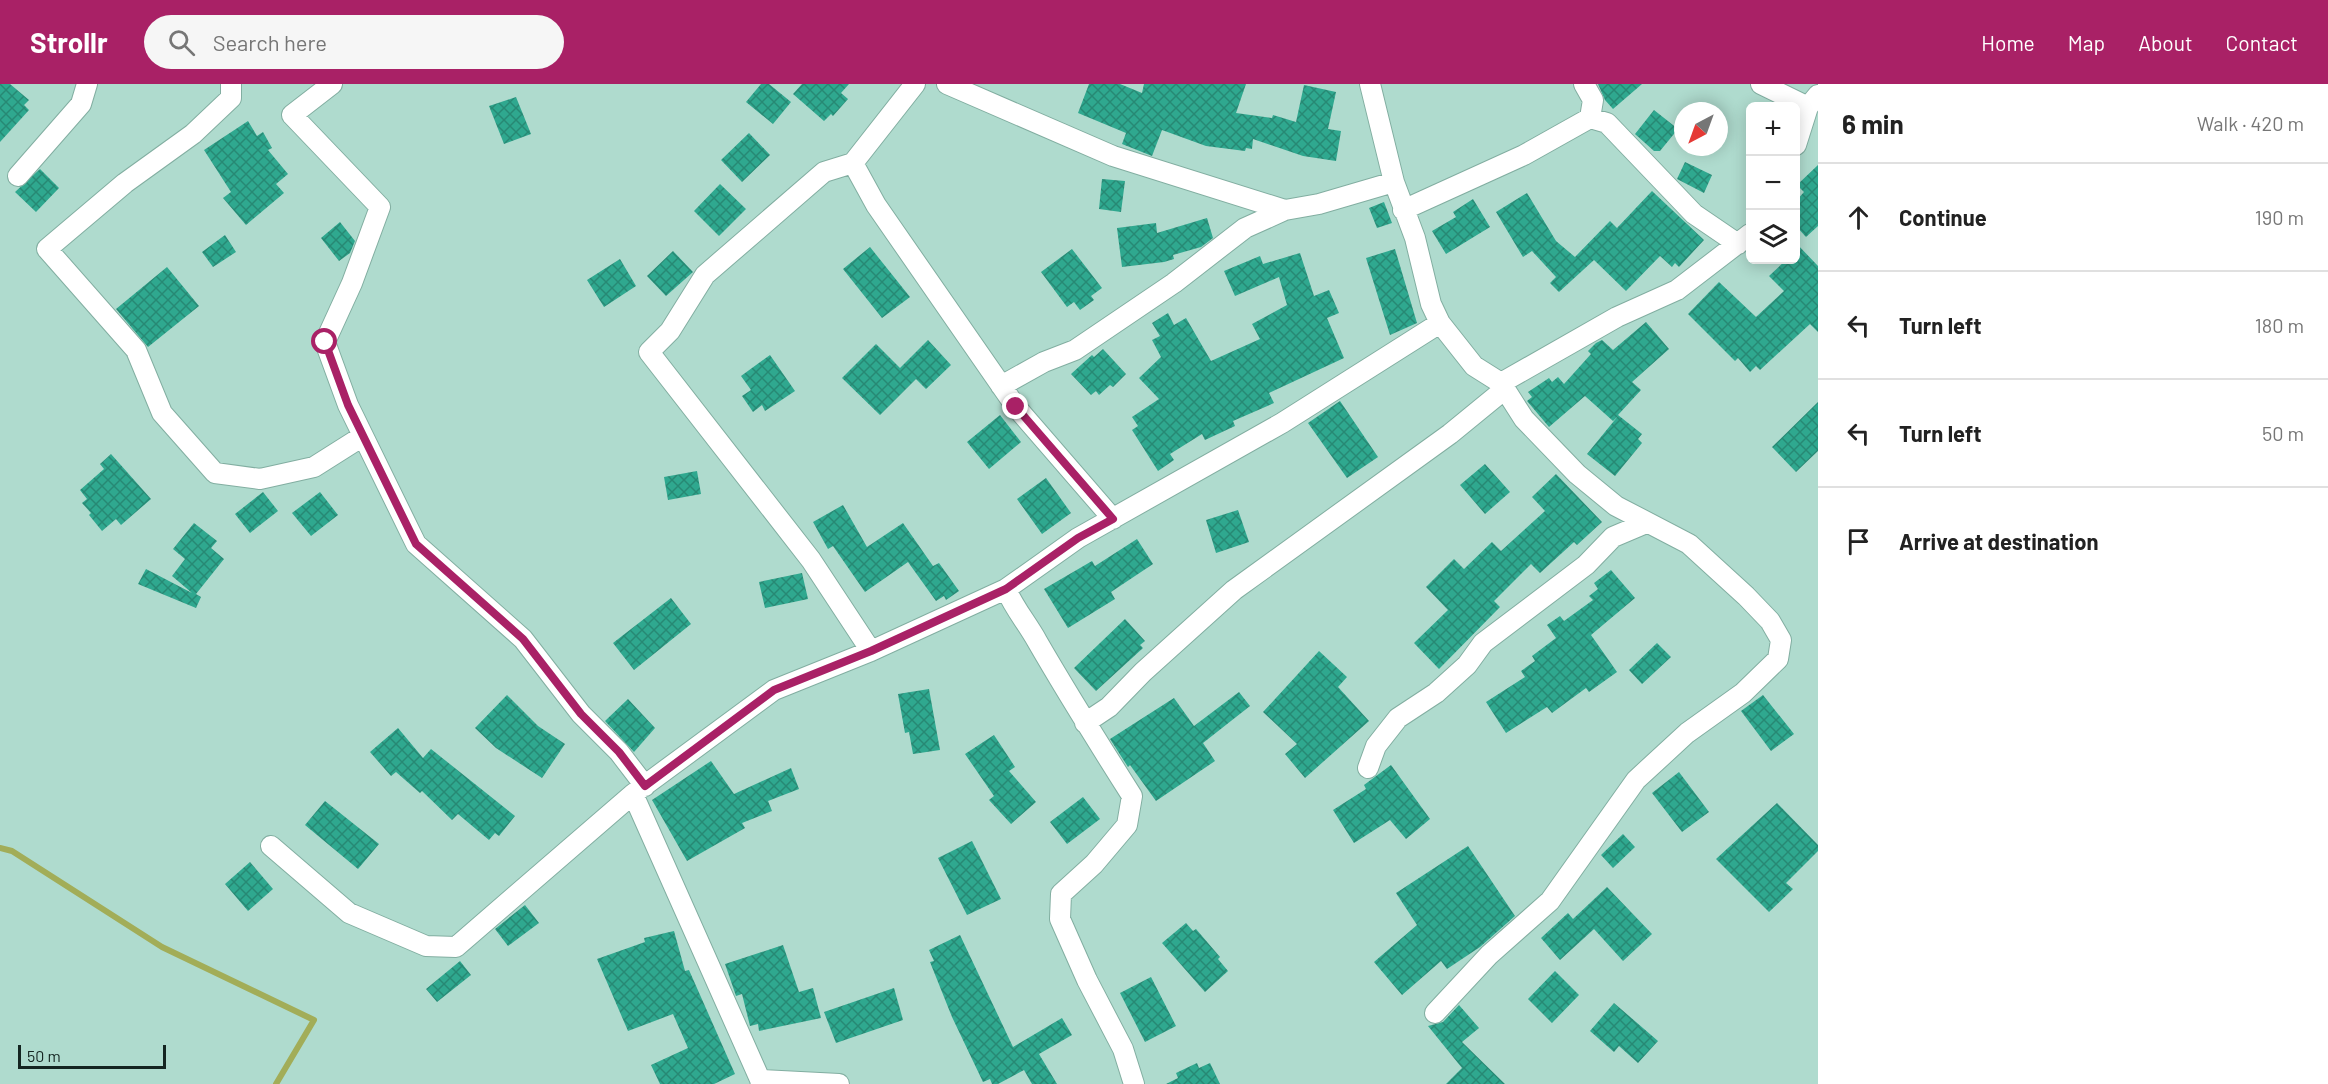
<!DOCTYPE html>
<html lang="en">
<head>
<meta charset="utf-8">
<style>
  body { margin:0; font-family:Barlow,sans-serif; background:#f6f6f6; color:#222 }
  .controls { position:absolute; right:18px; top:18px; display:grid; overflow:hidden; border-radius:9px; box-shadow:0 3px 15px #0003 }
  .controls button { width:54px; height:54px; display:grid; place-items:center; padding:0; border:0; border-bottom:2px solid #e0e0e0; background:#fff; color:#222; font:30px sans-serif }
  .compass { position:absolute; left:1674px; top:18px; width:54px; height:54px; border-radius:50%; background:#fff; box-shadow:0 3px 15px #0003; rotate:221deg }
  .scale { position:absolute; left:18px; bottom:15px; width:148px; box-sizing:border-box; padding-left:6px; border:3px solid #142521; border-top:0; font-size:16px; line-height:21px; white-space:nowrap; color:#142521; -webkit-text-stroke:4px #afdbce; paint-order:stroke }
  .stop { position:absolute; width:18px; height:18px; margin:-14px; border:4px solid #a92166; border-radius:50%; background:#fff }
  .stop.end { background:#a92166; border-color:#fff; box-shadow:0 2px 6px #0008 }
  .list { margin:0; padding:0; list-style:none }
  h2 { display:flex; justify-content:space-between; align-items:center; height:78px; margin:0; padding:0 24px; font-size:26px }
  h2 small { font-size:20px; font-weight:400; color:#767676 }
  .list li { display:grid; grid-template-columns:39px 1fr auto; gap:18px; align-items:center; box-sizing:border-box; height:108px; padding:0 24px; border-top:2px solid #e0e0e0 }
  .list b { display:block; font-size:22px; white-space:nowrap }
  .list em { font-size:20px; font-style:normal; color:#767676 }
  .icon { flex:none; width:33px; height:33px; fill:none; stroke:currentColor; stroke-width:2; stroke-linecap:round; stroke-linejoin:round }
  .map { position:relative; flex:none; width:1818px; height:1000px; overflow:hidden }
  header { display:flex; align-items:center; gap:36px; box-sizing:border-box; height:84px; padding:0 30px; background:#a92166; color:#fff }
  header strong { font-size:28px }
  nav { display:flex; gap:33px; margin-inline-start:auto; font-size:21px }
  .search { width:420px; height:54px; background:#f6f6f6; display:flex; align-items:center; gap:15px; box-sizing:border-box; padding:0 21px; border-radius:33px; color:#767676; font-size:22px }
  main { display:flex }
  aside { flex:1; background:#fff }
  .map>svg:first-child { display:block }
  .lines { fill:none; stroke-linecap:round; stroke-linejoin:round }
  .stream { stroke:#a2ad58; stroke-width:6 }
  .building { fill:url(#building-cross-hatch) }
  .minor-casing { stroke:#82aea1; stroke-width:22 }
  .minor { stroke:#fff; stroke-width:20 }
  .route { stroke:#a92166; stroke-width:8 }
</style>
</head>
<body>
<header>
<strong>Strollr</strong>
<div class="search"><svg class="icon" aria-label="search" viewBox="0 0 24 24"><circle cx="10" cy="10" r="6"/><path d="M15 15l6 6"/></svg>Search here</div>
<nav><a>Home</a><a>Map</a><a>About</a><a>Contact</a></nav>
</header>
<main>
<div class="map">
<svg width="1818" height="1000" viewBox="0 0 1818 1000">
  <defs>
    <pattern id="building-cross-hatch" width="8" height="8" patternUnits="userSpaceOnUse" patternTransform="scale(1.5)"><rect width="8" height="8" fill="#2fa88f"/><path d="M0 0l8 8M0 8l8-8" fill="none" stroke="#278974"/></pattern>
  </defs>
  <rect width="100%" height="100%" fill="#afdbce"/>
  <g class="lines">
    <path class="stream" d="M0,764L12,767L162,863L314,936L276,1000"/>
  </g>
  <path class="building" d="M0,0H10L29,16L24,21L29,26L0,58Z
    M761,0H769L791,18L773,40L746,18Z
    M802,0H849L841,9L848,15L833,32L831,30L824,37L793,10Z
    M1089,0H1120L1142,9L1144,0H1246L1236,29L1272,34L1273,31L1296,38L1304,1L1336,8L1328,45L1341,47L1336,77L1303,72L1253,55L1252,65L1246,64L1245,67L1206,62L1162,46L1152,72L1122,60L1126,49L1078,29Z
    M1598,0H1642L1613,25L1605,16Z
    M516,13L531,50L504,60L489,22Z
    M1654,26L1678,45L1660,67H1654L1635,50Z
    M248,37L257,52L263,48L272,64L268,66L288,90L276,100L284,109L246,141L223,114L231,108L204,66Z
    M749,49L770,71L742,98L721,76Z
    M1685,78L1712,91L1704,109L1677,95Z
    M1818,81V142L1806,153L1796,142V117L1804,108L1797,101Z
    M40,85L59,104L36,128L15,108Z
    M1102,95L1125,97L1121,128L1099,125Z
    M720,100L746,125L719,152L694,127Z
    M1652,107L1704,156L1679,183L1675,179L1672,183L1660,172L1626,207L1594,176L1559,208L1550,199L1556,193L1532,167L1523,173L1496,128L1527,109L1556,157L1575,173L1610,137L1617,144Z
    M1473,115L1490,143L1446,170L1432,147L1456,133L1453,128Z
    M1384,118L1392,139L1377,144L1369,124Z
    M1207,134L1213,154L1201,163L1173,171L1174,175L1164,178L1122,183L1117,144L1156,139L1157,149Z
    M340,138L355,157L350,169L339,177L321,154Z
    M225,151L236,168L213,183L202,168Z
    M1796,159L1818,182V248L1810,240L1760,286L1756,282L1750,288L1738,274L1735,277L1688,230L1719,198L1756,233L1784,207L1769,192L1786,176H1796Z
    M870,163L910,213L882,234L843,185Z
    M1072,165L1102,204L1091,212L1094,216L1080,226L1074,218L1067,223L1041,188Z
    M1395,165L1417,239L1390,251L1366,174Z
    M673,167L693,188L666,212L647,192Z
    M1300,169L1314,212L1329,206L1339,229L1327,234L1344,274L1269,309L1274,319L1233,337L1235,342L1205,356L1202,350L1170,370L1174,376L1158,387L1132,346L1138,342L1132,333L1159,315L1139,294L1161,273L1152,256L1160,252L1152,239L1168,229L1174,241L1186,234L1211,277L1260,255L1252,240L1287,221L1279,193L1235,212L1224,187L1260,172L1263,180Z
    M620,175L636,202L604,223L587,196Z
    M167,183L199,222L148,263L116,225Z
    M1646,238L1669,265L1632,298L1641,306L1618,331L1642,350L1638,355L1642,359L1615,392L1587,370L1618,332L1613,337L1585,312L1549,343L1527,317L1532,313L1528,308L1549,294L1552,298L1558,293L1564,300L1591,270L1588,267L1596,259L1602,256L1613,266Z
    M928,256L951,281L926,305L916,295L880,331L842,294L876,260L900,284Z
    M1103,265L1126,290L1113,303L1110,301L1099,311L1096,307L1091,311L1071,290L1092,271L1094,273Z
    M770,271L795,307L765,327L762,321L753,328L742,312L751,306L741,292Z
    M1340,317L1378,373L1347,394L1308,339Z
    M1818,318V367L1796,388L1772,363Z
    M1000,331L1021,358L989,385L967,358Z
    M111,370L151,415L121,441L116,435L102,447L89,431L91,429L82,419L87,415L80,406L104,385L100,380Z
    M1485,380L1510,408L1485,430L1460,401Z
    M697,387L701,410L668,416L664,393Z
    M1556,390L1602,438L1577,461L1574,458L1540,489L1531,480L1494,517L1500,523L1439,585L1414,559L1448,526L1426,503L1454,475L1464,485L1492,458L1501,467L1545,427L1532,413Z
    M1046,394L1071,429L1042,450L1017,415Z
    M263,408L278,427L250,449L235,430Z
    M320,408L338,431L311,452L292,429Z
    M843,421L867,463L903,439L933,482L939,479L959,507L946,516L944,512L936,517L908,478L865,508L833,462L828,465L813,438Z
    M1238,426L1249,458L1216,469L1206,436Z
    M194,439L217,457L211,464L224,475L196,510L201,513L196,524L138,500L146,485L192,509L172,492L185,475L173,465Z
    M1137,455L1153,480L1111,508L1115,515L1068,544L1044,505L1092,477L1095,482Z
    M1611,486L1635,514L1591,551L1617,588L1589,608L1586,604L1552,629L1547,623L1506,649L1486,618L1525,593L1521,587L1535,577L1532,572L1556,554L1547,541L1560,532L1564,537L1593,516L1589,512L1598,505L1594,499Z
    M802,489L808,515L765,524L759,498Z
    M671,514L691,540L634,586L613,559Z
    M1125,535L1145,557L1140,561L1143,564L1096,607L1074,584Z
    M1657,559L1671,573L1642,600L1629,586Z
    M1319,567L1347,593L1338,603L1369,637L1305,694L1285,670L1297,660L1263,628Z
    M929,605L940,666L913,670L909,648L905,649L898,610Z
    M1239,608L1250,622L1203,659L1215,677L1156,717L1130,681L1128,683L1110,655L1174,614L1194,642Z
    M507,611L538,642L565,660L542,694L496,664L475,644Z
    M1763,611L1794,650L1771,667L1741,627Z
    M628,615L655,644L634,668L605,637Z
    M398,644L423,674L431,665L515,732L499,752L495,749L489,756L458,730L452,736L422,707L420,709L396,688L391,692L370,668Z
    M994,651L1015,683L1009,687L1036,718L1011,740L989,716L994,712L965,670Z
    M711,677L734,710L791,684L799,705L768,717L772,727L742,739L745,744L687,777L652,716Z
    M1391,681L1430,735L1406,755L1390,736L1354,759L1333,726L1366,705L1364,701Z
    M1679,688L1709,728L1682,748L1652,709Z
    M1083,713L1100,735L1067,760L1050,738Z
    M325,717L379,760L358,785L305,741Z
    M1777,719L1818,761V767L1786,799L1793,805L1769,828L1716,775Z
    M1623,750L1635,763L1613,784L1601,771Z
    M972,757L1001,815L967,831L938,774Z
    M1468,762L1515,832L1480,863L1447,885L1441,877L1402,911L1374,878L1417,841L1396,809Z
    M250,778L273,805L248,827L225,800Z
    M1607,803L1652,850L1623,877L1594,845L1560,876L1541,854L1568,829L1573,835Z
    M525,821L539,839L508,862L495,845Z
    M1186,839L1193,847L1196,845L1220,873L1218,875L1228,887L1205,908L1162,859Z
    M674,847L685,887L689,886L735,990L714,1000H660L651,981L688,964L673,930L628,947L597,875L645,858L644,854Z
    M960,851L1013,963L1062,934L1072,951L1039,970L1057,1000H1032L1024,986L998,1000H992L990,995L983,998L952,933L930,878L934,877L929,866Z
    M783,861L799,908L813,904L821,934L759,947L758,940L750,942L742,910L736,912L725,880Z
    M460,877L471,891L437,918L426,905Z
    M1555,887L1579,911L1552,939L1528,915Z
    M1151,893L1176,942L1145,958L1120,909Z
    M894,904L903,936L836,959L824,928Z
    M1614,919L1658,957L1638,979L1619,962L1614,968L1590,947Z
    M1459,921L1479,944L1462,958L1505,1000H1446L1462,984L1428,942L1443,938Z
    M1197,979L1199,984L1210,979L1220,1000H1166L1178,994L1176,989Z"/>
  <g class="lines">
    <defs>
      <path id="minor" d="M231,0V14L193,50L125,99L47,165L136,266L162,329L215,389L260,395L314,383L363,352
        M332,0L292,31L380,123L352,199L325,258L348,321L416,460L523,555L581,630L619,668L645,702
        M915,0L853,79L876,121L1016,323L1113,435
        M947,0L1113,72L1285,126L1319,120L1394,98L1370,0
        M1761,0L1808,23
        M1590,34L1607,39L1694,130L1738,160
        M1796,61L1808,23L1818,11
        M853,79L824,88L705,191L670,247L649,268L811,476L871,567
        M18,92L81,20L87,0
        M1394,98L1415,154L1431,220L1440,239L1474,282L1501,299
        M1403,126L1524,71L1590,34L1593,16L1584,0
        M1001,302L1044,278L1075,266L1174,199L1245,144L1285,126
        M1006,505C1014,524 1027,539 1037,557C1067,609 1099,660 1132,712L1127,741L1094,780L1061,810L1060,835L1087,896L1123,965L1134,1000
        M1085,639L1109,623L1143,588L1234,506L1450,350L1505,305
        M1368,684L1376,662L1398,634L1436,609L1467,581L1483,559L1586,481L1613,453L1646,439
        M633,710L762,1000
        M271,762L349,829L426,862L456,863L633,710L774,606L871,567L1006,505L1078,454L1282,339L1440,239
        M1435,929L1489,871L1550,817L1636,696L1687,649L1743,609L1778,575L1781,556L1770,537L1746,512L1689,460L1616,422L1577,390L1524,335L1501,299L1617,233L1677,206L1750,150
        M760,996L839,1000"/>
    </defs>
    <use href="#minor" class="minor-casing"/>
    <use href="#minor" class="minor"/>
  </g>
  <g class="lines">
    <path class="route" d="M325,258L348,321L416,460L523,555L581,630L619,668L645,702L774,606L871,567L1006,505L1078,454L1113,435L1016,323"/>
  </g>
</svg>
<div class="controls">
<button>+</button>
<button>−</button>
<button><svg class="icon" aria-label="layers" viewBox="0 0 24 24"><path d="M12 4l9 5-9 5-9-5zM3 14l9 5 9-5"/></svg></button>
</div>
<svg class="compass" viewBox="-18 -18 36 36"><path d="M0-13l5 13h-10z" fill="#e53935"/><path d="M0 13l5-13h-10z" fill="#767676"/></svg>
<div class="scale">50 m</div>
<div class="stop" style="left:325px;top:258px"></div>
<div class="stop end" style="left:1016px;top:323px"></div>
</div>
<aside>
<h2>6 min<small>Walk · 420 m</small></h2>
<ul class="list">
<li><svg class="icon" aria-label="ahead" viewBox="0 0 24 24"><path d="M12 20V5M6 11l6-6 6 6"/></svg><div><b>Continue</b></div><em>190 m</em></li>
<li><svg class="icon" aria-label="left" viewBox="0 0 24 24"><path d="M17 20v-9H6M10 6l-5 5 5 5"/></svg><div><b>Turn left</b></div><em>180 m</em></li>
<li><svg class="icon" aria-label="left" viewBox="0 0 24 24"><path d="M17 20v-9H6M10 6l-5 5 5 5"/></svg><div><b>Turn left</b></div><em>50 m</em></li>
<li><svg class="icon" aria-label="arrive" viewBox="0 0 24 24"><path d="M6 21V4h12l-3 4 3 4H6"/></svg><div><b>Arrive at destination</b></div></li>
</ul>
</aside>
</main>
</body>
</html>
